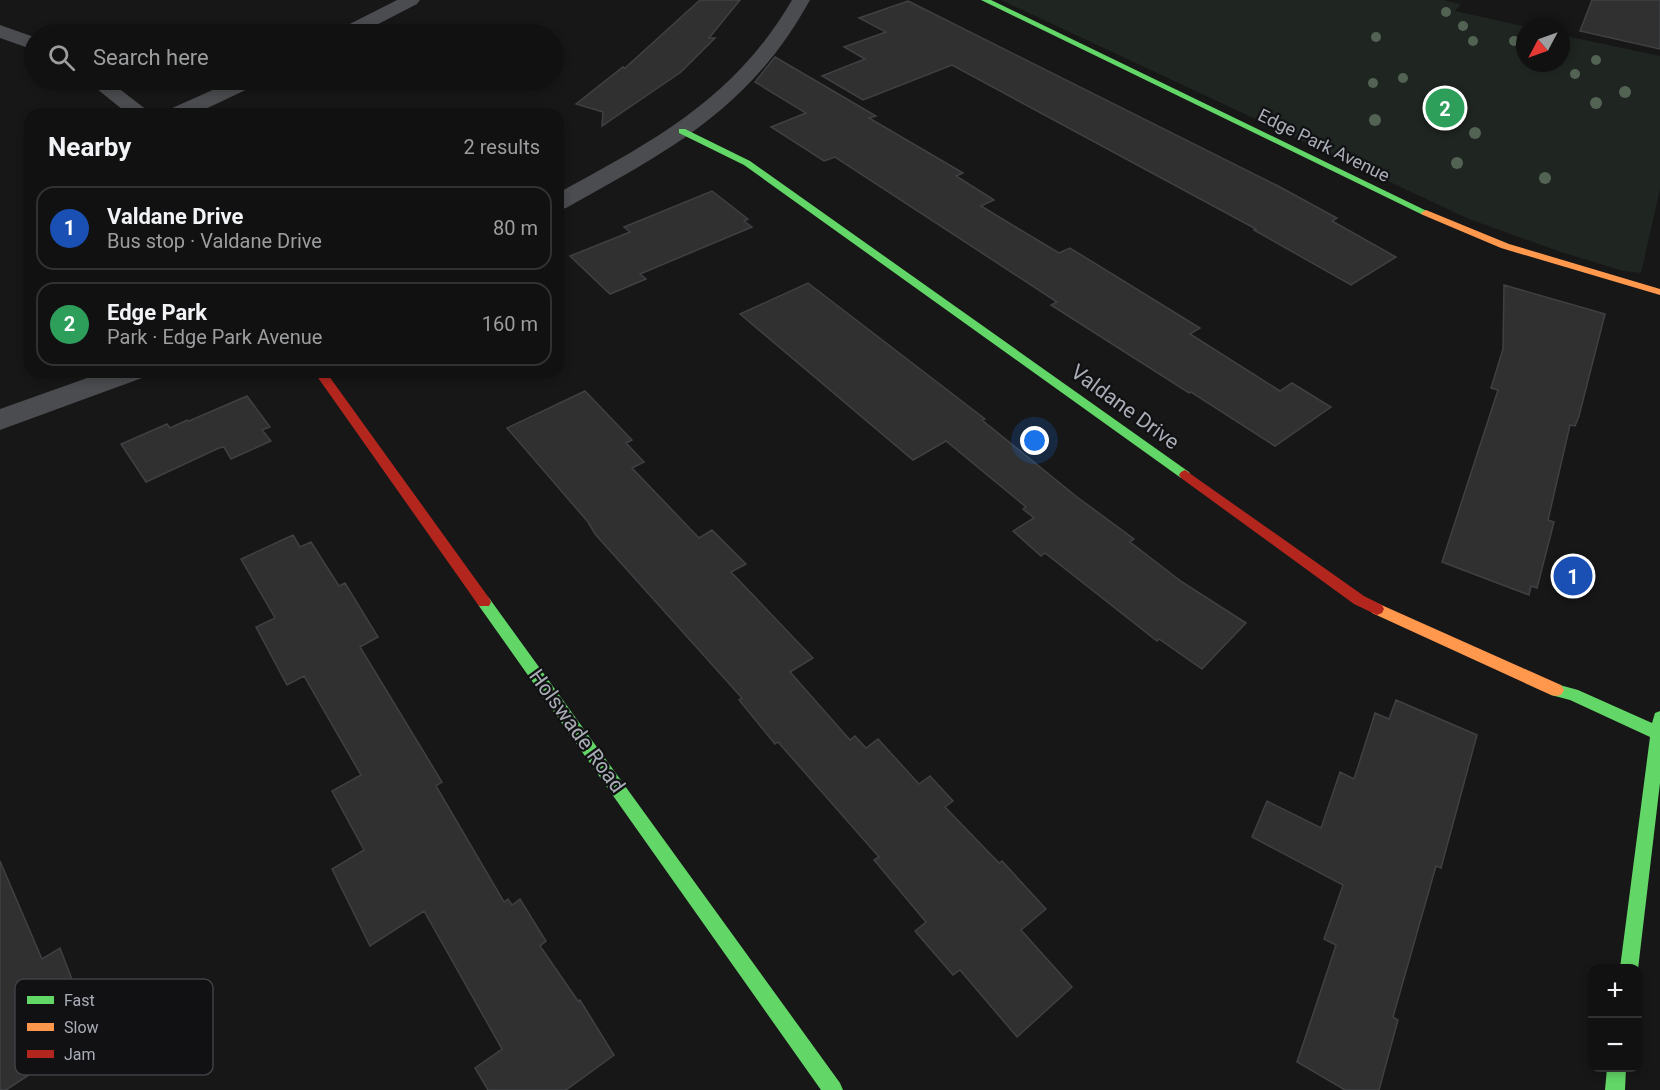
<!DOCTYPE html>
<html lang="en">
<head>
<meta charset="utf-8">
<style>
  body { margin:0; font-family:Roboto,sans-serif; background:#1e1f1f; color:#f1f3f6 }
  .controls { position:absolute; right:18px; bottom:18px; display:grid; overflow:hidden; border-radius:12px; box-shadow:0 3px 9px #0003 }
  .controls button { width:54px; height:54px; display:grid; place-items:center; padding:0; border:0; border-bottom:2px solid #303131; background:#111; color:#f1f3f6; font:30px sans-serif }
  .compass { position:absolute; left:1516px; top:18px; width:54px; height:54px; border-radius:50%; background:#111; box-shadow:0 3px 9px #0003; rotate:229deg }
  .you { position:absolute; left:1035px; top:441px; width:21px; height:21px; margin:-15px; border:4px solid #fff; border-radius:50%; background:#1a73e8; box-shadow:0 0 0 9px #1a73e833 }
  .badge { display:grid; place-items:center; width:39px; height:39px; border-radius:50%; background:#76787e; color:#fff; font-size:20px; font-weight:700 }
  .pin { position:absolute; translate:-50% -50%; border:3px solid #fff; box-shadow:0 2px 6px #0006 }
  .list { margin:0; padding:0; list-style:none }
  h2 { display:flex; justify-content:space-between; align-items:center; height:78px; margin:0; padding:0 24px; font-size:26px }
  h2 small { font-size:20px; font-weight:400; color:#9c9d9f }
  .list li { display:grid; grid-template-columns:39px 1fr auto; gap:18px; align-items:center; box-sizing:border-box; height:84px; margin:0 12px 12px; padding:0 12px; border:2px solid #303131; border-radius:18px }
  .list b { display:block; font-size:22px; white-space:nowrap }
  .list p { margin:0; font-size:20px; white-space:nowrap; color:#9c9d9f }
  .list em { font-size:20px; font-style:normal; color:#9c9d9f }
  .icon { flex:none; width:33px; height:33px; fill:none; stroke:currentColor; stroke-width:2; stroke-linecap:round; stroke-linejoin:round }
  .map { position:relative; flex:none; width:1660px; height:1090px; overflow:hidden }
  .search { position:absolute; background:#111; box-shadow:0 3px 9px #0003; left:24px; top:24px; width:540px; height:66px; display:flex; align-items:center; gap:15px; box-sizing:border-box; padding:0 21px; border-radius:33px; color:#9c9d9f; font-size:22px }
  .panel { position:absolute; background:#111; box-shadow:0 3px 9px #0003; left:24px; top:108px; width:540px; height:270px; border-radius:18px }
  .map>svg:first-child { display:block }
  .green { fill:#1f2520 }
  .building { fill:#303031; stroke:#3f4043; stroke-width:1.5 }
  .lines { fill:none; stroke-linecap:round; stroke-linejoin:round }
  .street { fill:#4b4c4f; fill-rule:evenodd }
  .fast { fill:#63d668; fill-rule:evenodd }
  .slow { fill:#ff974d; fill-rule:evenodd }
  .jam { fill:#b3261e; fill-rule:evenodd }
  .tree { fill:#526253 }
  .labels { text-anchor:middle; dominant-baseline:central; stroke-width:4.5; stroke-linejoin:round; paint-order:stroke }
  .far-street-label { font-size:18px; fill:#a9adb6; stroke:#111113 }
  .street-label { font-size:21px; fill:#a9adb6; stroke:#111113 }
  .key { fill:#111113; stroke:#3f4044; stroke-width:1.5 }
  .key-label { font-size:16px; fill:#a9adb6 }
</style>
</head>
<body>
<div class="map">
<svg width="1660" height="1090" viewBox="0 0 1660 1090">
  <rect width="100%" height="100%" fill="#171717"/>
  <path class="green" d="M1001,0H1443L1461,4L1455,11L1527,27L1525,63H1561V35L1660,56V189L1641,273L1623,271L1561,252L1469,219Z"/>
  <path class="building" d="M700,0H740L709,38H715L681,72L602,126L603,112L576,104L623,67L625,68Z
    M1592,0H1660V49L1580,31Z
    M908,1L1278,186L1337,218L1332,221L1396,257L1351,285L1254,230L1256,229L952,65L863,100L822,76L865,59L844,47L886,32L859,18Z
    M775,57L876,116L869,118L963,173L956,176L994,200L981,206L1059,253L1070,248L1200,328L1190,334L1280,391L1292,383L1331,407L1275,446L1191,392L1189,393L1051,305L1057,302L835,157L824,161L771,127L806,113L755,82Z
    M712,191L748,219L744,221L752,227L640,274L646,279L610,294L570,256L630,232L624,227Z
    M808,283L985,419L982,420L1077,497L1134,539L1130,542L1182,582L1246,623L1202,669L1159,639L1157,641L1045,553L1041,556L1013,531L1034,518L1023,509L1026,507L946,441L913,460L740,314Z
    M1504,285L1605,314L1579,416L1575,426L1570,425L1548,520L1554,522L1537,588L1531,586L1529,595L1442,562L1498,390L1491,388L1503,349Z
    M585,391L632,440L626,443L644,462L632,468L699,538L712,530L746,564L731,572L813,658L790,672L850,740L855,736L866,748L878,739L919,784L930,776L953,801L945,807L999,863L1002,861L1046,909L1021,930L1072,987L1017,1037L960,970L953,975L915,931L926,922L874,860L879,857L778,742L775,744L739,700L742,698L595,534L588,522L507,428Z
    M247,396L270,427L262,430L271,441L231,459L224,447L219,448L146,482L121,444L167,424L170,428L187,420L189,421Z
    M293,535L300,547L311,542L339,586L345,583L378,637L360,647L442,782L436,786L504,902L508,899L512,905L520,899L546,941L540,946L578,1001L580,1000L614,1055L566,1090H488L475,1068L502,1049L424,911L370,946L332,869L364,850L332,791L361,775L304,676L287,685L256,627L275,618L241,559Z
    M1396,700L1477,735L1441,868L1436,866L1393,1017L1398,1020L1379,1090H1345L1297,1062L1336,945L1324,939L1343,885L1252,837L1267,801L1321,828L1340,772L1354,779L1375,713L1389,719Z
    M0,861L42,959L60,948L73,982L48,998L67,1050L6,1090H0Z"/>
  <g class="lines">
    <path class="street" d="M397,0H420L417,4L359,34H335L338,30Z
      M792,0H810C750,109 670,150 566,208L558,210V193C654,141 735,98 792,0Z
      M0,25L34,37V50L0,38Z
      M86,80H108L152,114H128Z
      M235,80H261L258,84L195,114H167L170,109Z
      M104,372H146L142,378L0,430V409Z"/>
    <path class="fast" d="M981,0H991L1431,213L1423,215Z
      M679,129H685L750,161L1189,472L1191,475L1189,478H1181L744,165L679,133Z
      M484,596L489,598L840,1083L843,1090H821L479,606L477,602L479,598Z
      M1556,684L1578,690L1652,723L1655,713L1660,711V783L1638,969L1620,968L1650,737L1570,700L1551,695L1548,690L1551,685Z
      M1607,1068H1626L1625,1090H1605Z"/>
    <path class="slow" d="M1426,210L1509,244L1660,289V295L1501,248L1423,215L1421,213Z
      M1377,603L1561,685L1564,690L1561,695L1556,696L1551,695L1372,613L1370,609L1372,605Z"/>
    <path class="jam" d="M314,372H326L489,598L491,602L489,606H479Z
      M1185,470L1364,596L1382,605L1384,609L1382,613L1377,615L1354,604L1181,478L1179,475L1181,472Z"/>
  </g>
  <g class="tree">
    <circle cx="1446" cy="12" r="5"/>
    <circle cx="1463" cy="26" r="5"/>
    <circle cx="1376" cy="37" r="5"/>
    <circle cx="1473" cy="41" r="5"/>
    <circle cx="1514" cy="41" r="5"/>
    <circle cx="1596" cy="60" r="5"/>
    <circle cx="1575" cy="74" r="5"/>
    <circle cx="1403" cy="78" r="5"/>
    <circle cx="1373" cy="83" r="5"/>
    <circle cx="1625" cy="92" r="6"/>
    <circle cx="1596" cy="103" r="6"/>
    <circle cx="1375" cy="120" r="6"/>
    <circle cx="1475" cy="133" r="6"/>
    <circle cx="1457" cy="163" r="6"/>
    <circle cx="1545" cy="178" r="6"/>
  </g>
  <g class="labels">
    <g class="far-street-label">
      <text transform="translate(1324 145) rotate(26)">Edge Park Avenue</text>
    </g>
    <g class="street-label">
      <text transform="translate(1125 407) rotate(36)">Valdane Drive</text>
      <text transform="translate(577 731) rotate(54)">Holswade Road</text>
    </g>
  </g>
  <rect x="15" y="979" width="198" height="96" rx="9" class="key"/>
  <rect x="27" y="996" width="27" height="8" fill="#63d668"/>
  <rect x="27" y="1023" width="27" height="8" fill="#ff974d"/>
  <rect x="27" y="1050" width="27" height="8" fill="#b3261e"/>
  <g class="key-label">
    <text x="64" y="1006">Fast</text>
    <text x="64" y="1033">Slow</text>
    <text x="64" y="1060">Jam</text>
  </g>
</svg>
<div class="controls">
<button>+</button>
<button>−</button>
</div>
<svg class="compass" viewBox="-18 -18 36 36"><path d="M0-13l5 13h-10z" fill="#e53935"/><path d="M0 13l5-13h-10z" fill="#9c9d9f"/></svg>
<div class="you"></div>
<div class="pin badge" style="left:1573px;top:576px;background:#1a4fb4">1</div>
<div class="pin badge" style="left:1445px;top:108px;background:#2e9e5b">2</div>
<div class="search"><svg class="icon" aria-label="search" viewBox="0 0 24 24"><circle cx="10" cy="10" r="6"/><path d="M15 15l6 6"/></svg>Search here</div>
<section class="panel">
<h2>Nearby<small>2 results</small></h2>
<ul class="list">
<li><span class="badge" style="background:#1a4fb4">1</span><div><b>Valdane Drive</b><p>Bus stop · Valdane Drive</p></div><em>80 m</em></li>
<li><span class="badge" style="background:#2e9e5b">2</span><div><b>Edge Park</b><p>Park · Edge Park Avenue</p></div><em>160 m</em></li>
</ul>
</section>
</div>
</body>
</html>
